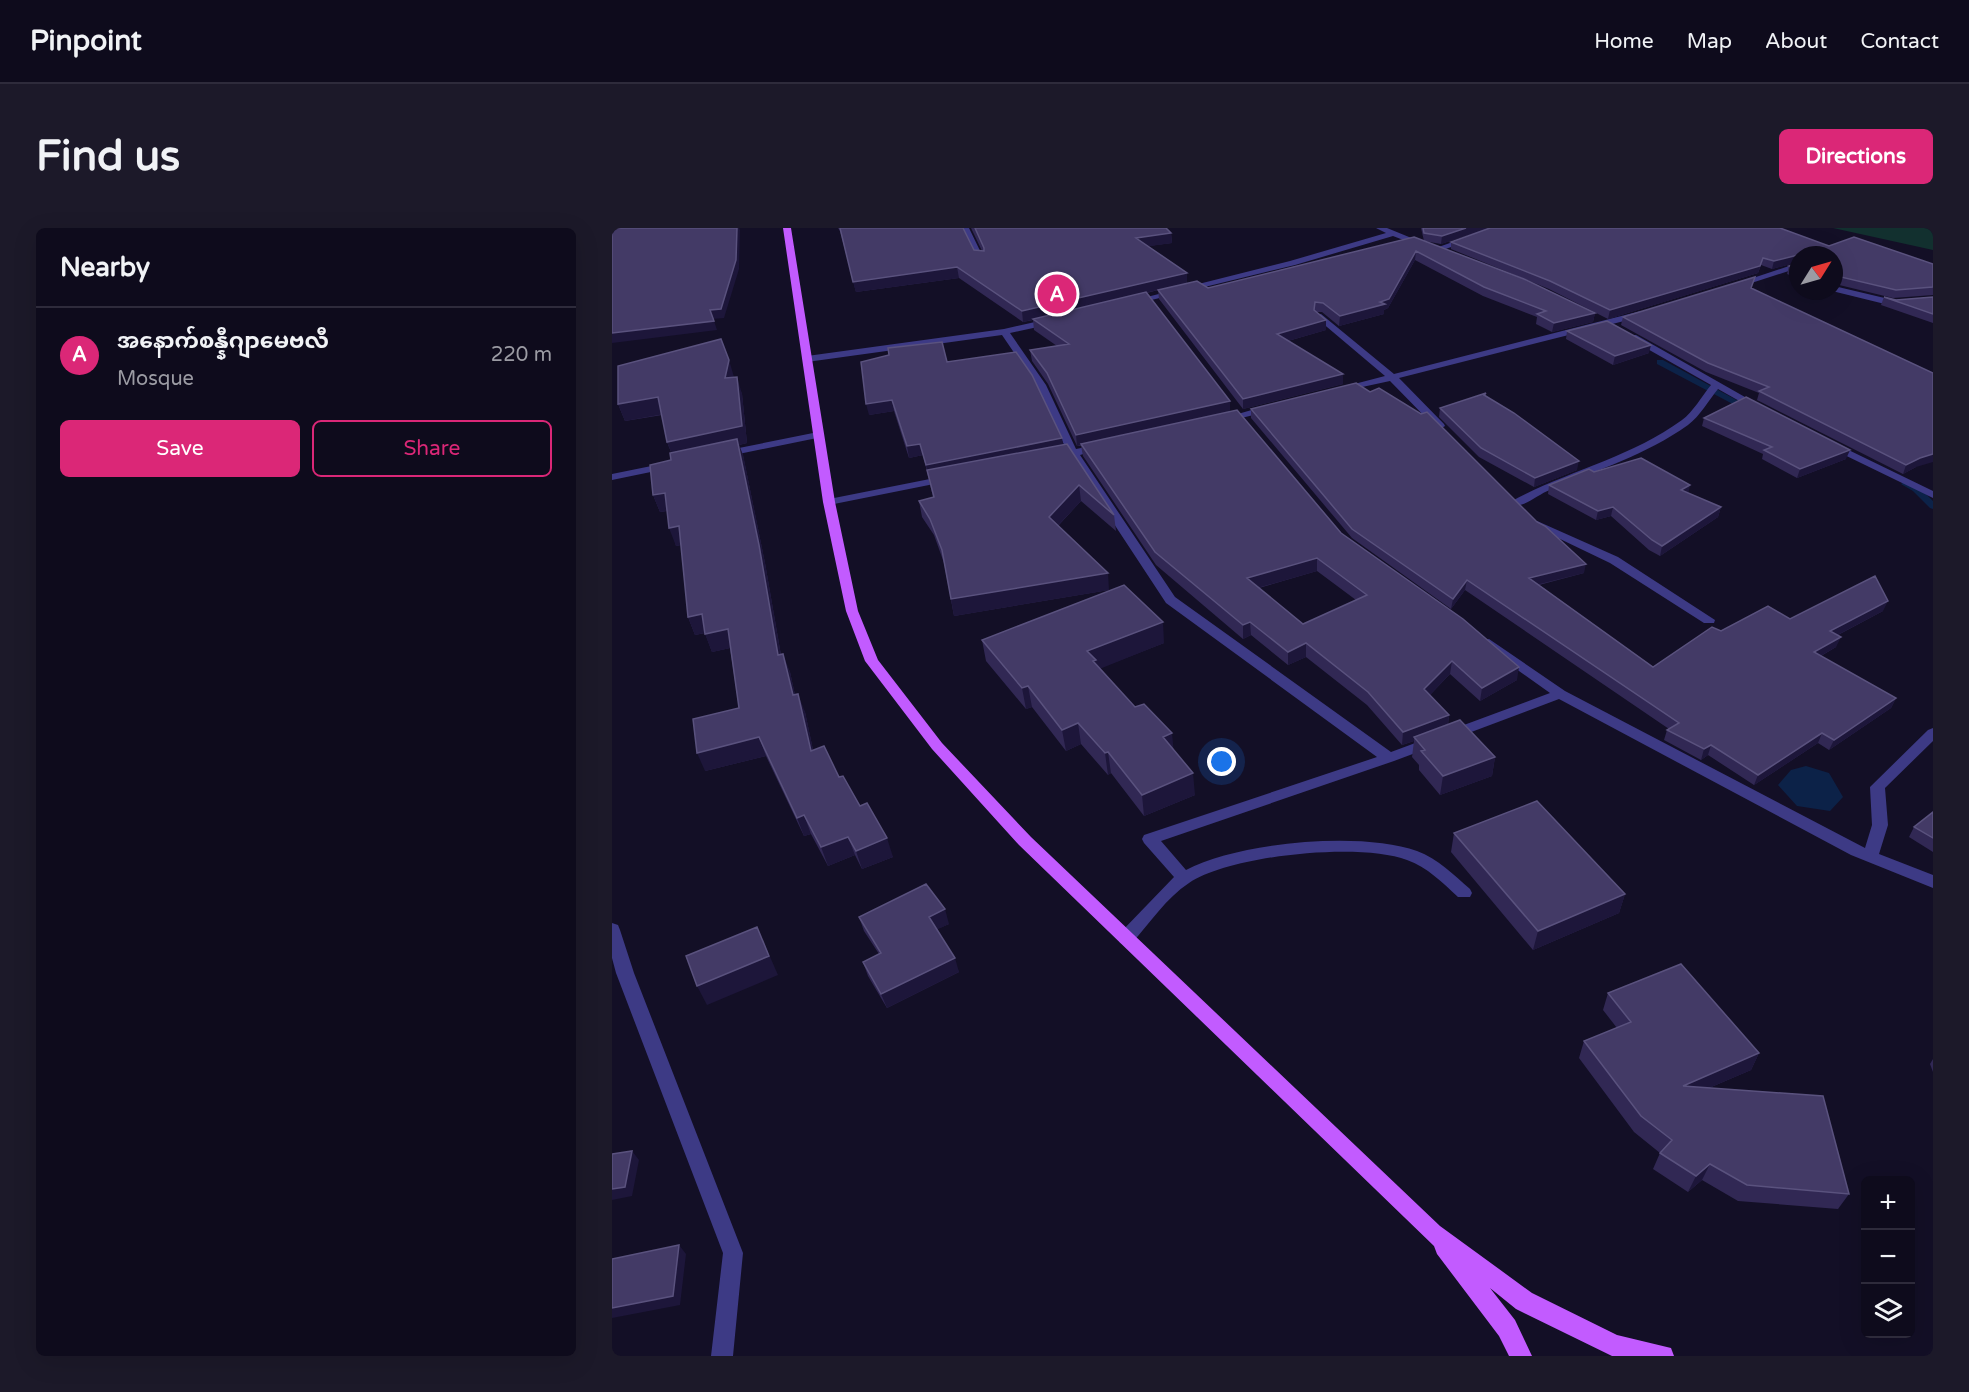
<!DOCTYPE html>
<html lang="en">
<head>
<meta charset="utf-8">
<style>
  body { margin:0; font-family:"Varela Round","Noto Sans Myanmar",sans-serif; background:#1c1929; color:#f1f3f6 }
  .controls { position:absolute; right:18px; bottom:18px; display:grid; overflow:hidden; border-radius:9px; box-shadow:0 6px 24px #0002 }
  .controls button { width:54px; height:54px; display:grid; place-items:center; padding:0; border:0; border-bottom:2px solid #2e2b3b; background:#0e0b1c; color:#f1f3f6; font:30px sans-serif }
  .compass { position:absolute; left:1177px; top:18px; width:54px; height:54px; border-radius:50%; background:#0e0b1c; box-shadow:0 6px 24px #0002; rotate:53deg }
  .you { position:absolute; left:610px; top:534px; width:21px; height:21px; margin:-15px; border:4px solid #fff; border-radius:50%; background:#1a73e8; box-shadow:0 0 0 9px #1a73e833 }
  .badge { display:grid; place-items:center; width:39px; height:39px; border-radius:50%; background:#db2777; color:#fff; font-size:20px; font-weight:700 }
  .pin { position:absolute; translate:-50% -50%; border:3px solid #fff; box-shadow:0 2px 6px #0006 }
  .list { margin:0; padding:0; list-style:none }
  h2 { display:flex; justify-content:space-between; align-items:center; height:78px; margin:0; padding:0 24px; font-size:26px }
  h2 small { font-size:20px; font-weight:400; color:#9b9ba3 }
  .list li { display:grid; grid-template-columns:39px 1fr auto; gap:18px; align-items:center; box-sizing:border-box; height:96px; padding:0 24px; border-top:2px solid #2e2b3b }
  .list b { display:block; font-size:22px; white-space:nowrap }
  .list p { margin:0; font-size:20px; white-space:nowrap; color:#9b9ba3 }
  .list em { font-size:20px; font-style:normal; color:#9b9ba3 }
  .actions { display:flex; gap:12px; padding:18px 24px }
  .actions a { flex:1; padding:14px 0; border:2px solid #db2777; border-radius:9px; text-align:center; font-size:21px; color:#db2777 }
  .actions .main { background:#db2777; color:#fff }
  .icon { flex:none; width:33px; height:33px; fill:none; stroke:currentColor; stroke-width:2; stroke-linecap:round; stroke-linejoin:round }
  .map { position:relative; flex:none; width:1321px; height:1128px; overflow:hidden; border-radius:9px }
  header { display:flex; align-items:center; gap:36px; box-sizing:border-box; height:84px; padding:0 30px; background:#0e0b1c; border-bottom:2px solid #2e2b3b }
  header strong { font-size:28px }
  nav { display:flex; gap:33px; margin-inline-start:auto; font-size:21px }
  .intro { display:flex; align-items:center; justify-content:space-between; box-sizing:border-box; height:144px; padding:0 36px }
  h1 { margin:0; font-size:42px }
  .button { padding:15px 27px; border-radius:9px; background:#db2777; color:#fff; font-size:21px; font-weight:700 }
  main { display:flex; gap:36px; padding:0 36px }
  aside { flex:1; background:#0e0b1c; border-radius:9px; box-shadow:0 6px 24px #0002 }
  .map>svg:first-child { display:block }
  .green { fill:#12302f }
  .water { fill:#0c2248 }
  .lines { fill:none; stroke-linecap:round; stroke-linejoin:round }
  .stream { fill:#0c2248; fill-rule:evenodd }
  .minor { fill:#3d3a85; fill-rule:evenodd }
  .major { fill:#c25bff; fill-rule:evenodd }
  .wall { fill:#312854; fill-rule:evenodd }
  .shaded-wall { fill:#1d163a }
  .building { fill:#433a66; stroke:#5a527e; stroke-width:1.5; fill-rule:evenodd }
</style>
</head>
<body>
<header>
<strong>Pinpoint</strong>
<nav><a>Home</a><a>Map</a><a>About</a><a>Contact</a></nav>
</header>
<div class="intro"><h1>Find us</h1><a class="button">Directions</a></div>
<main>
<aside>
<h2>Nearby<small></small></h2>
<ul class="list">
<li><span class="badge">A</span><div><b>အနောက်စန္နီဂျာမေဗလီ</b><p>Mosque</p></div><em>220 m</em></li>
</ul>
<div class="actions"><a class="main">Save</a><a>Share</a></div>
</aside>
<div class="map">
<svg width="1321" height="1128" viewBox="0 0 1321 1128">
  <rect width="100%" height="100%" fill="#130f26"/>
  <path class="green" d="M1221,0H1321V22Z"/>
  <path class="water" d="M1194,538L1217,545L1231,569L1218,583L1185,578L1166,557L1179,542Z"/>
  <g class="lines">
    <path class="stream" d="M1045,132H1051L1141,181L1134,183L1045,136Z
      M1293,253L1307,259L1321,273V281L1318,280L1301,263L1289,256Z"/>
    <path class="minor" d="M349,0H357L372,31H366Z
      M764,0H775L819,18L812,20L781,8L683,37L519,77L515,74L678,33L774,5Z
      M880,0H892L828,23L821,21Z
      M1186,35V40L1127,59L1120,57Z
      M1222,58L1281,72L1321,69V75L1281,78L1220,63H1222Z
      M1029,83L1033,86L1032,88L787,150L832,196L833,198L828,201L824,200L778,153L727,164V160L773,148L702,88L709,86L782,146Z
      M441,90L444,91V95L398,105L434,157L464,221L490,216L495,219L468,227L563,369L779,524L938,465L872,418L870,415L872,412L877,411L953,463L1253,620L1260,597L1258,559L1316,502L1321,500V513L1273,560L1276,597L1267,626L1321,647V660L1239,627L947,471L782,533L549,613L574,642C627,614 749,603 805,623C826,631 842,647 858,661L860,665L858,669H846C831,655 815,639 795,632C748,614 619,627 577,655C554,670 538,695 520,715L514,717L508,715L506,710L508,705L562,649L532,615L530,611L532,607L765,529L554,375L458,229L441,232L436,229L455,223L424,157L390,107L195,134L190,131L195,128L392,101Z
      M1018,107H1024L1154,181L1145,183L1106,161C1097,172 1088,188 1076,197C1034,227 985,242 938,262C926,266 913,280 900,277V273C955,243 1018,230 1070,192C1081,184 1090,168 1099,157L1018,111Z
      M657,177L661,178V182L610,195L605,192Z
      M206,204L210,205V209L112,229L107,226L112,223Z
      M1218,213L1321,263V270L1214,218L1213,216Z
      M59,234L64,237L63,239L0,252V246Z
      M338,247L343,250L342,252L217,277L211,274L217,271Z
      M925,293L1006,329L1103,392L1102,395H1092L998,335L921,298L919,296Z
      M0,695L6,697L8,702L22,745L131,1025L121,1128H99L111,1025L4,745L0,730Z"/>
    <path class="major" d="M171,0H179L223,274L246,383L266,432L330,515L419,609L828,998L920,1065L1005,1107L1059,1120L1062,1128H1000L904,1081L878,1060L903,1092L920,1128H897L887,1108L825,1026L822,1018L407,617L320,521L253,433L234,383L211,274Z"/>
  </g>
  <path class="wall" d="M226,0H351L362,22L370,23L359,0H554L559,5L560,15L536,18L575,45V55L596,60L812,13L809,0H941L1217,18L1321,36V67L1281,70L1223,56L1222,57V27H1186V34L1160,41L1149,37L1146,45L996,91L937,61L839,21V14L877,0L829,16L812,13L983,85L981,94L940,104L924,96L925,89L871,68L803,32L776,80L772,82V86L727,98L710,84H704L714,102L676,113L731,146V156L631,181L547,71L546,62L535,65L618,173V184L729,305L905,452L868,473L838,446L818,467L837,487L836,497L883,529L880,548L828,567L807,542V537L800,529L802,513L790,517L755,477L694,429L676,437L639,407L631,411L544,337L471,228L469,218H465L436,156L420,133L418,122L445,118L422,102L421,92L411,94L347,50L244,64L228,3ZM705,343L744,372L691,396L647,360Z
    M1186,35V50L1175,46L1177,38Z
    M1140,60L1304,239L1291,246L1145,172L1147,165L1094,144L1009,97L1011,89Z
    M1272,69L1284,72L1321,69V95L1269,77Z
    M955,103L1037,125L1001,137L954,111Z
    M335,134L451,217L502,287L504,303L469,273L446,298L497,362L342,388L332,335L322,307L310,289L307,273L321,269L311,227L297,230L282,183L257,187Z
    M122,149L130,166L135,215L127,217L131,227L153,335L169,427L178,444L183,467L193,484L201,522L227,549L248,578L281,629L250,641L243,627L216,638L199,606L192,608L154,528L93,543L127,480L118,420L100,424L93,405L83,407L76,389L69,317L64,318L55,283L48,284L41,267L59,232V224L55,214L50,187L13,193L6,176Z
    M874,165V168L965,242L922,259L867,229L827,189L828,180Z
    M639,181L972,345L927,357L1041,439L1109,403L1178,391L1271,383L1226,407L1224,419L1209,428L1284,470L1279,480L1217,522L1206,515L1142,557L1096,527L1089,532L1052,512L1055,502L1057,501L853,362L839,381L740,310L639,190Z
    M1092,190L1234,231L1185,250L1150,231L1151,226L1090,198Z
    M982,244L1076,265L1109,279L1106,289L1048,328L1037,322L999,288L984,292L936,266L937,257Z
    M370,412L552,415L488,440L561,522L583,567L532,588L499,545L496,547L469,516L454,523L420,479L414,481L374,433Z
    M1321,584V624L1297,609L1302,599Z
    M842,605L1013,666L1007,685L921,722L839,624Z
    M247,689L337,696L325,701L347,744L275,780L256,748L251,734L267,726L252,703Z
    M996,765L1147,825L1139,842L1097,860L1237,966L1226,981L1126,973L1090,952L1076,964L1041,941L1048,925L1022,904L967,830L972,813L1005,800L991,782Z
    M1321,831V844L1318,836Z"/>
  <path class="shaded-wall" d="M125,0H127L128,2L127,41L112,90L100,91L98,82Z
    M854,0H880L874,1L829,16L830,8Z
    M559,5L560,15L525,20L524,10Z
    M804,23L803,32L776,80L772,82V86L727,98L728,88L768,74Z
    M1190,26L1189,27H1186V34L1160,41L1162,33Z
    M1151,30L1146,45L996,91L998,82Z
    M345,39L347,50L244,64L241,54Z
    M575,45V55L411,94L410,83Z
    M983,85L981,94L940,104L942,95Z
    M714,92V102L665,116V106Z
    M102,93L105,102L0,115V105Z
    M1039,117L1037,125L1001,137L1003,128Z
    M117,132L122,149L118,167L113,150Z
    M731,146V156L631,181V171Z
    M125,149L130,166L135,215L127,217L131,227L153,335L172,445L62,231L55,214Z
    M46,169L52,186L13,193L6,176Z
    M280,172L282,183L257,187L254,176Z
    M618,173V185L465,218L464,207Z
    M450,210L452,221L316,249L314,237Z
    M308,216L311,227L297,230L295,218Z
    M1238,222L1234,231L1185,250L1188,241Z
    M1321,226V234L1304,239L1291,246L1294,237L1308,230Z
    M967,233L965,242L922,259L923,250Z
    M467,257L469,273L439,305L437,289Z
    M1078,257L1076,267L1069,262Z
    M53,265L60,282L48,284L41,267Z
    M1001,279L999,288L984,292L986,283Z
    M1109,279L1106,289L1048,328L1050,318Z
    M67,298L74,316L64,318L57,300Z
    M705,330V343L635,363V350Z
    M974,336L972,345L916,359L917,350Z
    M496,345L497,362L342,388L339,371Z
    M855,352L853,362L839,381L841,371Z
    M1276,373L1271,383L1214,413L1218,403Z
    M90,386L97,404L83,407L76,389Z
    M551,394L552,415L485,442L475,423Z
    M638,394L639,407L631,411V397Z
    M116,401L123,419L100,424L93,406Z
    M1229,409L1224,419L1198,434L1202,424Z
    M694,415V429L676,437V424Z
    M171,426L178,444L187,485L181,467Z
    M840,433L838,446L811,474L812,461Z
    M907,439L905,452L868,473L870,460Z
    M416,458L420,479L414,481L410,460Z
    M186,466L193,484L205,541L199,523Z
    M1284,470L1279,480L1217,522L1222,512Z
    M837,487L835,501L802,509V513L790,517L791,504Z
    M466,495L469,516L454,523L450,502Z
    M560,505L562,526L551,509Z
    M1210,505L1206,515L1142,557L1146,547Z
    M147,509L154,528L93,543L85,525Z
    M1099,517L1096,527L1089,532L1092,521Z
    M496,524L499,545L496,547L493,525Z
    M883,529L880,548L828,567L831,548Z
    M581,545L583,567L532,588L530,567Z
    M192,587L199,606L192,608L185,590Z
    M236,609L243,627L216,638L209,619Z
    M275,610L281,629L250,641L244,623Z
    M1013,666L1007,685L921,722L926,703Z
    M333,681L337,696L322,703L317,689Z
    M145,699L166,747L95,777L85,758Z
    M343,730L347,744L275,780L269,766Z
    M1147,825L1139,842L1064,874L1071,858Z
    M20,923L27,932L20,968L0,972V961Z
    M1098,936L1090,952L1076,964L1084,948Z
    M67,1017L74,1026L68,1077L0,1090V1080Z"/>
  <path class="building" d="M0,0H125L124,32L109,81L98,82L102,93L0,105Z
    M228,0H351L362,22L372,23V20L363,0H554L559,5L524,10L575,45L410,83L345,39L241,54Z
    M811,0H854L830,8L812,5Z
    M878,0H1168L1217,18L1242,9L1321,36V59L1284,62L1225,48L1222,53V27H1190V26L1162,33L1151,30L1148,38L998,82L938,53L839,14Z
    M802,9L912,51L983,85L942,95L925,86L934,83L872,59L804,23L777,71L768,74L773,76L728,88L711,75L703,74L702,82L714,92L665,106L731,146L631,171L546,62L585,53L596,60Z
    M1186,35V41L1177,38Z
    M1143,49L1139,60L1321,145V226L1308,230L1294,237L1147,163L1157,159L1096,135L1011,89Z
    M534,64L618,173L464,207L435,145L418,122L457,116L421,91Z
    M1272,69L1284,72L1321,69V86Z
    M995,93L1039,117L1003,128L955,103Z
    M109,111L117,132L113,150L125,149L130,198L55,214L46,169L6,176V138Z
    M330,114L335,134L404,124L420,147L450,210L314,237L308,216L295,218L280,172L254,176L249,134L277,127L276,120Z
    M744,155L758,164L767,160L809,186L815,184L925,294L933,298L974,336L917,350L1041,439L1100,399L1109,403L1156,378L1178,391L1263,348L1276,373L1218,403L1229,409L1202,424L1284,470L1222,512L1210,505L1146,547L1099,517L1092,521L1055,502L1067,495L855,352L841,371L740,301L639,181Z
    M874,165L872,167L902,185L967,233L923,250L869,220L828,180Z
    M1134,169L1238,222L1188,241L1152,222L1160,219L1092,190Z
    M625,182L729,305L851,391L907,439L870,460L840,433L812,461L837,487L791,504L756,464L694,415L676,424L638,394L631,397L543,324L469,216ZM705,330L755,367L691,396L635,350Z
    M125,211L147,317L166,427L171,426L181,467L186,466L199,523L212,518L227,549L231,548L248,578L255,575L275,610L244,623L236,609L209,619L192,587L185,590L147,509L85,525L81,491L127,480L116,401L93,406L90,386L76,389L67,298L57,300L53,265L41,267L38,237L59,232L58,225Z
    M455,216L502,287L467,257L437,289L496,345L339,371L330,322L318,291L307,273L322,269L315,242Z
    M1029,230L1078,257L1069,262L1109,279L1050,318L1040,312L1001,279L986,283L937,257L977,241L982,244Z
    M512,357L551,394L475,423L484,432L481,433L523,479L532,476L560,505L551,509L581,545L530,567L496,524L493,525L466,495L450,502L416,458L410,460L370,412Z
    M848,492L883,529L831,548L809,523L813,522L802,509Z
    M925,573L1013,666L926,703L842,605Z
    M1321,584V610L1302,599Z
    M314,656L333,681L317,689L343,730L269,766L251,734L269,725L247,689Z
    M145,699L157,728L85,758L74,728Z
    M1069,736L1147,825L1071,858L1211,868L1237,966L1135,957L1098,936L1084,948L1048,925L1060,912L1029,888L972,813L1019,794L996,765Z
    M20,923L13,959L0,961V926Z
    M67,1017L61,1068L0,1080V1031Z"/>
</svg>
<div class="controls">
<button>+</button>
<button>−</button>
<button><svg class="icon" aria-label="layers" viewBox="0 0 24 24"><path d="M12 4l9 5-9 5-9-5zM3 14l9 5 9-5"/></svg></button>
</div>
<svg class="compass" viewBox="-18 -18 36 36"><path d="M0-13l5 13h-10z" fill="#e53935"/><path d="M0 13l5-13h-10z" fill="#9b9ba3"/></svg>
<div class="you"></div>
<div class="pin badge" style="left:445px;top:66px">A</div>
</div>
</main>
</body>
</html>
